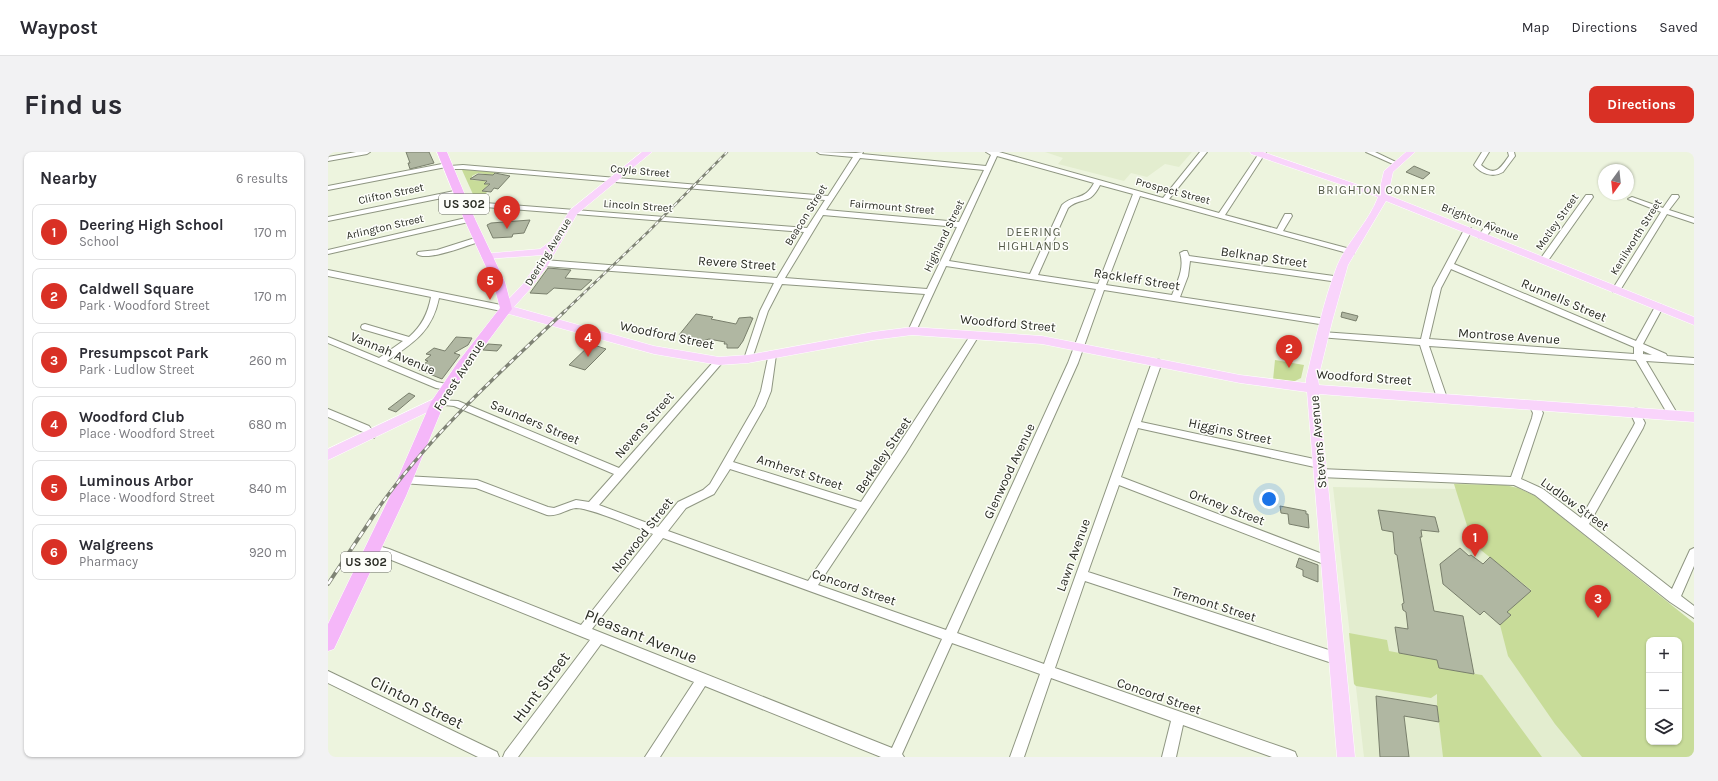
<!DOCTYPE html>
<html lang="en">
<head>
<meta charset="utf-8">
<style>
  body { margin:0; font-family:Karla,sans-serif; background:#f2f2f3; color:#2b2b33 }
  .controls { position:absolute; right:12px; bottom:12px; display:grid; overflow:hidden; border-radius:8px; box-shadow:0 1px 3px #0004 }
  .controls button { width:36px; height:36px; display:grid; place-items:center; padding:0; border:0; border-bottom:1px solid #e1e1e2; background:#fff; color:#2b2b33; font:20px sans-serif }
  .compass { position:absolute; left:1270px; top:12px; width:36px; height:36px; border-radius:50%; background:#fff; box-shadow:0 1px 3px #0004; rotate:195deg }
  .you { position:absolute; left:941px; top:347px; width:14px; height:14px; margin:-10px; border:3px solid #fff; border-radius:50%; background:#1a73e8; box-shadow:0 0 0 6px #1a73e833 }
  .badge { display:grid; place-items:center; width:26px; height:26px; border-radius:50%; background:#d93025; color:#fff; font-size:13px; font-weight:700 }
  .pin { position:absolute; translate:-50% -33px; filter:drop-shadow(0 1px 2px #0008) }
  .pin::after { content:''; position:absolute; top:21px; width:14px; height:12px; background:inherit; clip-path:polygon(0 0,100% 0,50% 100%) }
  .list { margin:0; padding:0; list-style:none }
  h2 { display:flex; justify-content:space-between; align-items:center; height:52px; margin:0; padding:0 16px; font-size:17px }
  h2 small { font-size:13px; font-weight:400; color:#7c7c81 }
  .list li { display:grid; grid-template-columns:26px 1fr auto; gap:12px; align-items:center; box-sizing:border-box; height:56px; margin:0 8px 8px; padding:0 8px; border:1px solid #e1e1e2; border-radius:8px }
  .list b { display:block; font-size:15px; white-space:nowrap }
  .list p { margin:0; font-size:13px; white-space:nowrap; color:#7c7c81 }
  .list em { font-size:13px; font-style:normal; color:#7c7c81 }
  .icon { flex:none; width:22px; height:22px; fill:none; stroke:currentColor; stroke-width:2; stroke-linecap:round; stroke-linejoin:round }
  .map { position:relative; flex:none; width:1366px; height:605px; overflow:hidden; border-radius:8px }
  header { display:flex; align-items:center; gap:24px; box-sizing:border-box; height:56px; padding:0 20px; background:#fff; border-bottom:1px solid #e1e1e2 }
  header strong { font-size:19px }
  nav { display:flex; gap:22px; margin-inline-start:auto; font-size:14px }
  .intro { display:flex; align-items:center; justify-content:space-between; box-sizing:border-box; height:96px; padding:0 24px }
  h1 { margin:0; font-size:28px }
  .button { padding:10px 18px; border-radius:8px; background:#d93025; color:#fff; font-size:14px; font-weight:700 }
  main { display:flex; gap:24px; padding:0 24px }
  aside { flex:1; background:#fff; border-radius:8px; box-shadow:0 1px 3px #0004 }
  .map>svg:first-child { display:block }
  .built { fill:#e3edcf; fill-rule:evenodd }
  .green { fill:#c8dc99; fill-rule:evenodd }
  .building { fill:#b0b7a2; stroke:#797f6c }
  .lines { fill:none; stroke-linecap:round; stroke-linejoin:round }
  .minor-casing { stroke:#8f9682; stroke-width:2 }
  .major-casing { stroke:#fff; stroke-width:1 }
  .highway-casing { stroke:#fff; stroke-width:1 }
  .minor { fill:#fff; fill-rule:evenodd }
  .major { fill:#f9d4fb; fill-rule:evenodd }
  .highway { fill:#f5b7f9; fill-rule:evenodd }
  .rail-far2-casing { stroke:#7f8375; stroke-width:2.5 }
  .rail-far1-casing { stroke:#7f8375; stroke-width:3.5 }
  .rail-casing { stroke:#7f8375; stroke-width:4 }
  .rail-far2 { stroke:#fdfefa; stroke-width:1.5; stroke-dasharray:4.5; stroke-linecap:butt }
  .rail-far1 { stroke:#fdfefa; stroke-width:2; stroke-dasharray:5.5; stroke-linecap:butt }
  .rail { stroke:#fdfefa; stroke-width:2.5; stroke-dasharray:7; stroke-linecap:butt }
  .labels { text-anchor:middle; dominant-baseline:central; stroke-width:3; stroke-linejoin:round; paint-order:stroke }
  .far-street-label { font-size:11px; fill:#2a2c24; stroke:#fdfefa }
  .far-neighbourhood-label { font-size:12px; letter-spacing:1px; fill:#535947; stroke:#fdfefa }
  .shield { fill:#fdfefa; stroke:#696b64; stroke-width:1 }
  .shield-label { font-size:12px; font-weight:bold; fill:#2a2c24 }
  .street-label { font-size:13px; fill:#2a2c24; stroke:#fdfefa }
  .near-street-label { font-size:16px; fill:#2a2c24; stroke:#fdfefa }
</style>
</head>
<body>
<header>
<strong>Waypost</strong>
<nav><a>Map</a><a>Directions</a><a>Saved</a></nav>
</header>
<div class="intro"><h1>Find us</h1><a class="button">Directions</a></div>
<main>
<aside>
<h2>Nearby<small>6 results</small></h2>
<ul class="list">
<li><span class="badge">1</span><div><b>Deering High School</b><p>School</p></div><em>170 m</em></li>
<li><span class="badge">2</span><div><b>Caldwell Square</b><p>Park · Woodford Street</p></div><em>170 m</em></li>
<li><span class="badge">3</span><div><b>Presumpscot Park</b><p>Park · Ludlow Street</p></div><em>260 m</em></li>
<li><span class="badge">4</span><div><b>Woodford Club</b><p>Place · Woodford Street</p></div><em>680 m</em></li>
<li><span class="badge">5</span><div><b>Luminous Arbor</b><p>Place · Woodford Street</p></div><em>840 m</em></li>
<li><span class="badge">6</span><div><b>Walgreens</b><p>Pharmacy</p></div><em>920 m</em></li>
</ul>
</aside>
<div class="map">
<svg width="1366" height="605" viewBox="0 0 1366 605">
  <rect width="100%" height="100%" fill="#edf4de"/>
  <path class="built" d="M717,0H864L851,15L837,12L819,25L803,21L796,29L730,12L735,6Z
    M1005,335L1195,338L1366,473V605H1036ZM1321,488H1351V590H1321Z"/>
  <path class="green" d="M135,17L168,20L165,23L150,21L144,24V28L158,29L156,32H161L154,39L159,40L151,49H148L134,18Z
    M947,208L976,213L973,226L965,230L945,228Z
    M1126,332L1177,333L1190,336L1207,344L1366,471V605H1254L1227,572L1180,504L1172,473L1183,463L1179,460L1203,438L1144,391L1146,386L1141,380ZM1321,488H1351V590H1321Z
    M1021,481L1059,488L1061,499L1109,508L1111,516L1154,523L1214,605H1115L1109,554V542L1103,546L1028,534L1026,532Z"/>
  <path class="building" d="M78,0H101L106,11L82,17L80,11H82Z
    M1086,14L1102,21L1095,27L1078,20Z
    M167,21L182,24L170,37L166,36L163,40L154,39L162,32H156L159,29L142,27L150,22L165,23Z
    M202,68L196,81L185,82L184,85L165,86L159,73L163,71Z
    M220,116L243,118L237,126L264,128L253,138L226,136L219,142L202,141Z
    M1014,160L1030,164L1028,169L1013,165Z
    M368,162L385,165L383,167L408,172L411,166L423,165V166H425L415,189L410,196H399V192H396L397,190L381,187L375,189L370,188L369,190L357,188L358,186L351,183Z
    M128,185L144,186L140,193L126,201L132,203L114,227L89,217L100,209L97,208L103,203L98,202L106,196L117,199Z
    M160,192L174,193L169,199L155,198Z
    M263,192L278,197L257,218L241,213Z
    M81,241L87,244L68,260L60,257Z
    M952,354L978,359V362H980L981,376L961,372L960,362L953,361Z
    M1050,358L1107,365L1111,380L1093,378L1094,385H1092L1106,459L1135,464L1146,522L1111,516L1109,508L1071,501L1067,475L1080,477L1078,460L1075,458L1074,452L1076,451L1069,403L1067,402L1065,380L1054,378Z
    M1132,396L1141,404L1143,403L1155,412L1162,405L1203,439L1179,460L1183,463L1172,473L1156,459L1152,463L1115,432L1112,412Z
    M971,406L990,413V430L975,424V418L968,415Z
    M1048,544L1109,554L1111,570L1076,564L1081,605H1052Z"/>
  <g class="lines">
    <defs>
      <path id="minor" d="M28,0H42L39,2L0,9V5Z
        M489,0L528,1L535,0L534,2L658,14L663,3L658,0H671L835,46L872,0H879L841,47L891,61L932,0H938L897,63L949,77L957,62H963L964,64L955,79L1026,98V102H1023L812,44L778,133L844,143C849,130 857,116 852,101L856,99H859L861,104L1013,125L1014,127L1010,130L862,109L860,124L852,145L998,167L1002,170L998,173L776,138L750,211L629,481L716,512L824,210L829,207L832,208L834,210L813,270L991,308L995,309L996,312L995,315L991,316L810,276L793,325L1005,406L1007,409L1005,412L1001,414L791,333L760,420L1010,501L1014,503L1016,507L1014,511L1010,513L757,429L727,516L962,598L967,600L969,605H944L855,573L848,605H834L843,569L723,526L696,605H682L712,522L624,491L574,602L576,605H553L377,534L332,605H317L366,530L273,492L190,605H175L177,600L262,488L56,405L40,400L39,397L40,394L44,392L61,397L253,473L325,382C309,376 263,356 248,356C238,357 230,365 219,363L148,336L73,331L72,328L73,325L77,324L149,328L220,355L226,356L248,348L261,350L286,322L126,254L107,252L105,250L107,248L130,249L291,316L388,207H394L396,209L394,211L271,353L330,375L350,350L375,338L382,332L427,254L433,239L441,201L444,200L448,203L443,239L437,254L405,310L533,350L644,181H650L651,183L650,185L578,301L490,433L618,478L740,211L768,137L618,114L588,179L584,182L580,179L597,142L454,132L440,159L424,207L420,210L416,207L432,159L446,131L216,114L212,111L216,108L449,126L476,80L157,55L138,60L134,58L157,51L479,76L497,48L135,17H119L118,15L0,38V34L119,11L121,12L122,14L135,13L500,44L525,5L492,2ZM669,4L766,31C756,50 747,41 734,53L702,122L621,109ZM532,6L656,18L631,70L498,58ZM772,33L805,42L770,132L710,123L740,56C753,44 761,55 772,33ZM495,63L629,75L599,137L457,126ZM402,317L529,357L480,429L340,379L358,356L386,342ZM335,386L614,487L564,596L264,477Z
        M1038,0H1047L1072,12L1067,13Z
        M1154,0H1161L1153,13C1167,25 1172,17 1181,4L1180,0H1186L1187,4L1175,20C1165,26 1153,22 1146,13Z
        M131,38L135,40L134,42L0,69V65Z
        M1258,43H1264L1265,45L1219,110H1213V106Z
        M1344,43H1350L1351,45L1341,58L1366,66V71L1339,62L1291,140H1285L1284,138L1333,60L1300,47L1304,45L1335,56Z
        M142,65L146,67L145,69L0,102V98Z
        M1160,71H1166L1167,73L1157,86H1151L1150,84Z
        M1137,76H1143L1144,78L1126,112L1308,189L1328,153H1334L1335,155L1315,192L1338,202L1339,204L1366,206V212L1318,209L1350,263L1348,266H1342L1308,208L1101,194L1119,246L1114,249L1109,246L1092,193L991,185L990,183L994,180L1093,187L1105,136ZM1123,117L1306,195V202L1101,187L1113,136ZM1315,199L1324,203L1315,202Z
        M150,85H153V89C141,93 98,110 89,102L90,100L109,98Z
        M0,118L178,154L182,157L178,160L111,146C104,180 85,191 59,209L109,230L123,233L125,235L120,238L108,236L0,191V185L51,206L75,189L34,177L33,175L34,173L37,172L81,185C94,174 100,161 103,145L0,124Z
        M1206,249L1209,250L1215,261L1193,327L1215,337L1253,366L1305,275L1307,271L1302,260L1307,256L1310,257L1317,271L1315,276L1261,372L1344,437L1362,398L1366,396V414L1353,444L1366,454V466L1342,450L1207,343L1186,333L992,325L988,324L987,321L988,318L992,317L1183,325L1204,266L1205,261L1201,253Z
        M0,257L41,274L48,283L46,286H40L35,280L0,265Z
        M0,519L169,600L171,605H150L0,531Z"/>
      <path id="major" d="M314,0H324L249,62L220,113L203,136L186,155L326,194L391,205L420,203L545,180L584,175L714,184L912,223L978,231V227C987,190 995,150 1009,114C1018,91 1041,70 1050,45L923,2L922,0H935L1051,40L1056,19L1078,0H1087L1065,20L1060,43L1366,165V173L1058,49L1020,113L1004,170L990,227L991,233L1366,260V270L991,242L1027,605H1009L979,240L912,231L714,192L584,183L545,188L420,211L391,213L326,202L174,160L172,157L174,154L195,132L215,103L158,107L153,104L154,102L212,97L223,89L242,58Z
        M110,245L114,247L116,250L114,253L0,308V297Z"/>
      <path id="highway" d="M109,0H119L147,67L177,130L184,157L140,216L116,252L78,344L6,497L0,499V472L62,344L103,250L130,210L172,156L165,130L136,67Z"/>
    </defs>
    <use href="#minor" class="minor-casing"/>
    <use href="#major" class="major-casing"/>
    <use href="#highway" class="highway-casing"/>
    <use href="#minor" class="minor"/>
    <use href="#major" class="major"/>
    <use href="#highway" class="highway"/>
    <defs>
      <path id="rail-far2" d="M236,160L321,79L399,0"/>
      <path id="rail-far1" d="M49,358C101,284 171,221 237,159"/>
      <path id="rail" d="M0,432L50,357"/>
    </defs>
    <use href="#rail-far2" class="rail-far2-casing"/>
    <use href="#rail-far1" class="rail-far1-casing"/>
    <use href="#rail" class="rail-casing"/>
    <use href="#rail-far2" class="rail-far2"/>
    <use href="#rail-far1" class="rail-far1"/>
    <use href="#rail" class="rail"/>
  </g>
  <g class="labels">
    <g class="far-street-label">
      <text transform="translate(312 19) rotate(5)">Coyle Street</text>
      <text transform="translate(845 39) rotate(15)">Prospect Street</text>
      <text transform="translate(63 42) rotate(-12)">Clifton Street</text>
      <text transform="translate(310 54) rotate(4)">Lincoln Street</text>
      <text transform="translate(564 55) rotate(5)">Fairmount Street</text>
      <text transform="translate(478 63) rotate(-58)">Beacon Street</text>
      <text transform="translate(1152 70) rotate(22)">Brighton Avenue</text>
      <text transform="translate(1229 70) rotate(-55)">Motley Street</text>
      <text transform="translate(57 75) rotate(-13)">Arlington Street</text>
      <text transform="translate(616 84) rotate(-64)">Highland Street</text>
      <text transform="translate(1308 85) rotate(-58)">Kenilworth Street</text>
      <text transform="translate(220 100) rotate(-58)">Deering Avenue</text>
    </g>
    <g class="far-neighbourhood-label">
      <text x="1049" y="38">BRIGHTON CORNER</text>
      <text x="706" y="80">DEERING<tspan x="706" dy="14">HIGHLANDS</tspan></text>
    </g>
    <g class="shield">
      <rect x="111" y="42" width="50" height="20" rx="3"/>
      <rect x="13" y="400" width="50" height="20" rx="3"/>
    </g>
    <g class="shield-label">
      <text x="136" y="52">US 302</text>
      <text x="38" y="410">US 302</text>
    </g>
    <g class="street-label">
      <text transform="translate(936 105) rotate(8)">Belknap Street</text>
      <text transform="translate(409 111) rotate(4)">Revere Street</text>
      <text transform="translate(809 127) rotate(9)">Rackleff Street</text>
      <text transform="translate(1236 148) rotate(23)">Runnells Street</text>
      <text transform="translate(680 171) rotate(5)">Woodford Street</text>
      <text transform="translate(339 183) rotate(12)">Woodford Street</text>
      <text transform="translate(1181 184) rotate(4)">Montrose Avenue</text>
      <text transform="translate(65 201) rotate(23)">Vannah Avenue</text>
      <text transform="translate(131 223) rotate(-57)">Forest Avenue</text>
      <text transform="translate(1036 225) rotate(4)">Woodford Street</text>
      <text transform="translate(207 270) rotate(23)">Saunders Street</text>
      <text transform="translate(316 273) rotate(-49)">Nevens Street</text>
      <text transform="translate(902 279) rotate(12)">Higgins Street</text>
      <text transform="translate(990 290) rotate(-95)">Stevens Avenue</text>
      <text transform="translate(555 303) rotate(-56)">Berkeley Street</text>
      <text transform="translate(681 319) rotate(-65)">Glenwood Avenue</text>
      <text transform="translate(472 320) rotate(18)">Amherst Street</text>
      <text transform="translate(1247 352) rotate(36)">Ludlow Street</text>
      <text transform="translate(899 355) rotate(21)">Orkney Street</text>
      <text transform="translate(314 383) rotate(-52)">Norwood Street</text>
      <text transform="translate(745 403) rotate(-70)">Lawn Avenue</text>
      <text transform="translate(526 435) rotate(19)">Concord Street</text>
      <text transform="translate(886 452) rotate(18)">Tremont Street</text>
      <text transform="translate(831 544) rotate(19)">Concord Street</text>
    </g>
    <g class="near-street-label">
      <text transform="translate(313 484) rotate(22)">Pleasant Avenue</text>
      <text transform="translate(213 535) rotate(-53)">Hunt Street</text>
      <text transform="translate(89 550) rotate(26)">Clinton Street</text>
    </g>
  </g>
</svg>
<div class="controls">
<button>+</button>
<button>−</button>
<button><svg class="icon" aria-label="layers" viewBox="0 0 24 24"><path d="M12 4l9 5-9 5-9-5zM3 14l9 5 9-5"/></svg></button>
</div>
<svg class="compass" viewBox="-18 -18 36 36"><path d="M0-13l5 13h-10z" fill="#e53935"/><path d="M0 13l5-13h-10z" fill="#7c7c81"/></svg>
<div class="you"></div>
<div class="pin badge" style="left:1147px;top:405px">1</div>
<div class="pin badge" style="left:961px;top:216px">2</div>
<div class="pin badge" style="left:1270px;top:466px">3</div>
<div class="pin badge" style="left:260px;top:205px">4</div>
<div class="pin badge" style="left:162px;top:148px">5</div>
<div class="pin badge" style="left:179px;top:77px">6</div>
</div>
</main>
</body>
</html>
